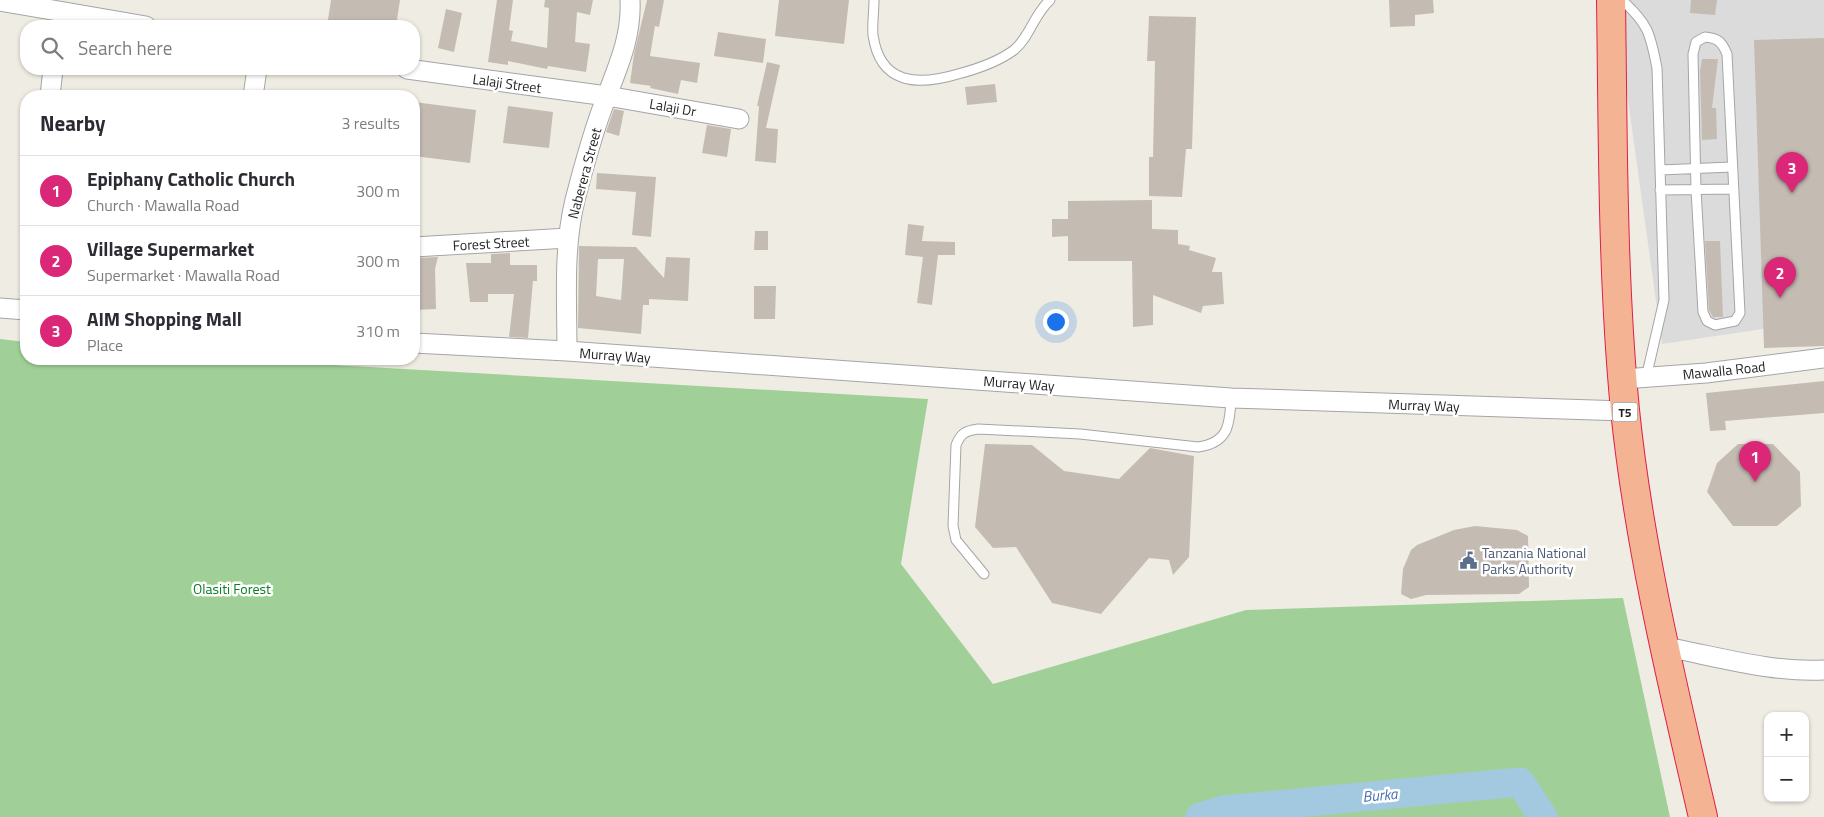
<!DOCTYPE html>
<html lang="en">
<head>
<meta charset="utf-8">
<style>
  body { margin:0; font-family:"Titillium Web",sans-serif; background:#f2f2f3; color:#2b2b33 }
  .controls { position:absolute; right:15px; bottom:15px; display:grid; overflow:hidden; border-radius:10px; box-shadow:0 1px 4px #0004 }
  .controls button { width:45px; height:45px; display:grid; place-items:center; padding:0; border:0; border-bottom:1px solid #e1e1e2; background:#fff; color:#2b2b33; font:25px sans-serif }
  .you { position:absolute; left:1055px; top:321px; width:18px; height:18px; margin:-12px; border:4px solid #fff; border-radius:50%; background:#1a73e8; box-shadow:0 0 0 8px #1a73e833 }
  .badge { display:grid; place-items:center; width:32px; height:32px; border-radius:50%; background:#db2777; color:#fff; font-size:16px; font-weight:700 }
  .pin { position:absolute; translate:-50% -41px; filter:drop-shadow(0 1px 2px #0008) }
  .pin::after { content:''; position:absolute; top:26px; width:18px; height:15px; background:inherit; clip-path:polygon(0 0,100% 0,50% 100%) }
  .list { margin:0; padding:0; list-style:none }
  h2 { display:flex; justify-content:space-between; align-items:center; height:65px; margin:0; padding:0 20px; font-size:21px }
  h2 small { font-size:16px; font-weight:400; color:#7c7c81 }
  .list li { display:grid; grid-template-columns:32px 1fr auto; gap:15px; align-items:center; box-sizing:border-box; height:70px; padding:0 20px; border-top:1px solid #e1e1e2 }
  .list b { display:block; font-size:19px; white-space:nowrap }
  .list p { margin:0; font-size:16px; white-space:nowrap; color:#7c7c81 }
  .list em { font-size:16px; font-style:normal; color:#7c7c81 }
  .icon { flex:none; width:28px; height:28px; fill:none; stroke:currentColor; stroke-width:2; stroke-linecap:round; stroke-linejoin:round }
  .map { position:relative; flex:none; width:1824px; height:817px; overflow:hidden }
  .search { position:absolute; background:#fff; box-shadow:0 1px 4px #0004; left:20px; top:20px; width:400px; height:55px; display:flex; align-items:center; gap:12px; box-sizing:border-box; padding:0 18px; border-radius:20px; color:#7c7c81; font-size:19px }
  .panel { position:absolute; background:#fff; box-shadow:0 1px 4px #0004; left:20px; top:90px; width:400px; height:275px; border-radius:20px }
  .map>svg:first-child { display:block }
  .residential { fill:#dcdbdb }
  .forest { fill:#a0d097 }
  .lines { fill:none; stroke-linecap:round; stroke-linejoin:round }
  .river { stroke:#a2c9df; stroke-width:29 }
  .building { fill:#c4bcb3; fill-rule:evenodd }
  .service-casing { stroke:#a5a5a5; stroke-width:11 }
  .minor-casing { stroke:#a5a5a5; stroke-width:21 }
  .trunk-casing { stroke:#e01e47; stroke-width:30 }
  .service { stroke:#fff; stroke-width:9 }
  .minor { stroke:#fff; stroke-width:19 }
  .trunk { stroke:#f4b494; stroke-width:28 }
  .labels { text-anchor:middle; dominant-baseline:central; stroke-width:5; stroke-linejoin:round; paint-order:stroke }
  .shield { fill:#fff; stroke:#626262; stroke-width:1 }
  .shield-label { font-size:12px; font-weight:bold; fill:#1e1e1e }
  .street-label { font-size:14px; fill:#1e1e1e; stroke:#fff }
  .service-label { font-size:14px; fill:#4e5e75; stroke:#fff; text-anchor:start }
  .park-label { font-size:14px; fill:#088022; stroke:#fff }
  .water-label { font-size:15px; font-style:italic; fill:#476eb1; stroke:#fff }
</style>
</head>
<body>
<div class="map">
<svg width="1824" height="817" viewBox="0 0 1824 817">
  <rect width="100%" height="100%" fill="#efede3"/>
  <path class="residential" d="M1614,0H1824V320L1662,344Z"/>
  <path class="forest" d="M0,339L26,342V359H228L928,399L901,564L993,684L1246,610L1623,598L1670,817H0Z"/>
  <g class="lines">
    <path class="river" d="M1200,817L1223,810L1520,782L1543,817"/>
  </g>
  <path class="building" d="M331,0H400L396,26H327Z
    M497,0H513L509,30L513,31L511,41L547,48L549,8L544,7L545,0H593L590,15L577,12L575,42L590,44L586,72L548,66L547,69L508,61V65L488,62Z
    M647,0H664L659,27L655,26L650,56L700,63L697,83L681,80L678,94L650,88L651,86L630,83L634,54Z
    M779,0H849L844,44L775,36Z
    M1389,0H1433L1434,13L1415,15V26L1390,27Z
    M1691,0H1717L1715,15L1690,13Z
    M446,9L462,13L454,52L438,48Z
    M1149,16L1196,17L1192,149H1186L1182,197L1149,196V157H1153L1155,61H1147Z
    M718,32L766,39L763,63L714,56Z
    M1824,38V346L1764,348L1754,40Z
    M1702,59H1718L1712,108H1716L1717,139L1702,140L1700,71Z
    M767,62L780,65L766,128L778,129L776,163L755,161L759,106H757Z
    M995,84L997,102L967,105L965,87Z
    M414,102L476,110L470,163L414,156Z
    M508,106L553,112L549,148L503,143Z
    M614,109L624,111L619,136L606,132Z
    M707,125L731,129L727,157L702,153Z
    M597,173L656,177L651,237L632,235L636,192L596,189Z
    M1152,200V229L1178,230V244L1190,246L1189,250L1216,258L1212,272H1222L1224,304L1203,306L1201,313L1153,295V325L1133,327L1132,261H1068V236L1052,237V219H1068V201Z
    M908,224L924,226L922,241L955,242V255H938L932,305L917,303L923,257L905,255Z
    M755,231H768V250H754Z
    M1705,241H1720L1723,317H1713L1709,310Z
    M579,246L636,247L664,278L666,257L690,258L688,301L649,299V305H643L641,334L578,328ZM598,259H624L621,300L596,296Z
    M510,253V265H537V281H533L528,338L509,337L514,294H488V302H470L466,263H491V254Z
    M438,257L435,269L436,309L414,310L415,258Z
    M754,286H776L775,319H754Z
    M1824,381V413L1725,421L1726,430L1710,431L1706,393Z
    M985,444L1032,445L1064,471L1119,479L1150,448L1194,456L1189,557L1173,575L1169,560L1149,558L1101,614L1052,603L1016,547L993,548L975,527Z
    M1738,444H1773L1800,472L1801,506L1777,526H1733L1707,492L1717,463Z
    M1475,526L1517,530L1528,536L1529,587L1519,594L1426,595L1411,599L1401,594L1403,569L1411,550L1417,545L1454,530Z"/>
  <g class="lines">
    <defs>
      <path id="service" d="M874,0C874,11 872,24 873,35C880,85 918,86 958,74C977,69 998,62 1014,50C1030,37 1034,14 1050,0
        M1622,0C1649,25 1650,33 1657,68L1664,300L1646,378
        M1705,37C1718,38 1722,42 1727,54L1740,313L1735,321L1715,325L1707,321L1703,312L1696,190L1693,54L1696,42Z
        M1660,170L1732,167
        M1660,190L1734,189
        M984,574L956,540L953,526L956,445C961,433 965,431 978,429L1080,434L1198,447C1228,443 1230,425 1231,398"/>
      <path id="minor" d="M0,1L146,26
        M407,69L607,96L739,119
        M50,96L53,69
        M253,96L257,69
        M414,247L568,238
        M0,308L26,310
        M414,343L567,351L1231,398L1625,411
        M567,351C567,301 563,249 575,200C583,169 591,139 602,109C615,72 632,41 630,0
        M1623,379L1706,373L1824,358
        M1665,647C1716,656 1771,673 1824,670"/>
      <path id="trunk" d="M1611,0C1613,136 1612,274 1625,410C1639,547 1672,683 1703,817"/>
    </defs>
    <use href="#service" class="service-casing"/>
    <use href="#minor" class="minor-casing"/>
    <use href="#trunk" class="trunk-casing"/>
    <use href="#service" class="service"/>
    <use href="#minor" class="minor"/>
    <use href="#trunk" class="trunk"/>
  </g>
  <defs>
    <symbol id="civic-bare" viewBox="-9 -9 18 18"><path d="M-.6-6.5H3V-4.5H.6V-3L4-1V1h2V6H-6V1h2V-1L-.6-3ZM-1.2 2.5V6h2.4V2.5Z" fill="#5c6f8a" stroke="#fff" stroke-width="2.5" paint-order="stroke"/></symbol>
  </defs>
  <g fill-rule="evenodd">
    <use href="#civic-bare" x="1456" y="548" width="25" height="25"/>
  </g>
  <g class="labels">
    <rect class="shield" x="1612.5" y="402.5" width="25" height="19" rx="4"/>
    <g class="shield-label">
      <text x="1625" y="412">T5</text>
    </g>
    <g class="street-label">
      <text transform="translate(507 83) rotate(8)">Lalaji Street</text>
      <text transform="translate(673 107) rotate(10)">Lalaji Dr</text>
      <text transform="translate(584 173) rotate(-75)">Naberera Street</text>
      <text transform="translate(491 243) rotate(-3)">Forest Street</text>
      <text transform="translate(615 355) rotate(4)">Murray Way</text>
      <text transform="translate(1724 370) rotate(-6)">Mawalla Road</text>
      <text transform="translate(1019 383) rotate(4)">Murray Way</text>
      <text transform="translate(1424 405) rotate(2)">Murray Way</text>
    </g>
    <g class="service-label">
      <text x="1482" y="552">Tanzania National<tspan x="1482" dy="16">Parks Authority</tspan></text>
    </g>
    <g class="park-label">
      <text x="232" y="588">Olasiti Forest</text>
    </g>
    <g class="water-label">
      <text transform="translate(1380 795) rotate(-5)">Burka</text>
    </g>
  </g>
</svg>
<div class="controls">
<button>+</button>
<button>−</button>
</div>
<div class="you"></div>
<div class="pin badge" style="left:1755px;top:482px">1</div>
<div class="pin badge" style="left:1780px;top:298px">2</div>
<div class="pin badge" style="left:1792px;top:193px">3</div>
<div class="search"><svg class="icon" aria-label="search" viewBox="0 0 24 24"><circle cx="10" cy="10" r="6"/><path d="M15 15l6 6"/></svg>Search here</div>
<section class="panel">
<h2>Nearby<small>3 results</small></h2>
<ul class="list">
<li><span class="badge">1</span><div><b>Epiphany Catholic Church</b><p>Church · Mawalla Road</p></div><em>300 m</em></li>
<li><span class="badge">2</span><div><b>Village Supermarket</b><p>Supermarket · Mawalla Road</p></div><em>300 m</em></li>
<li><span class="badge">3</span><div><b>AIM Shopping Mall</b><p>Place</p></div><em>310 m</em></li>
</ul>
</section>
</div>
</body>
</html>
